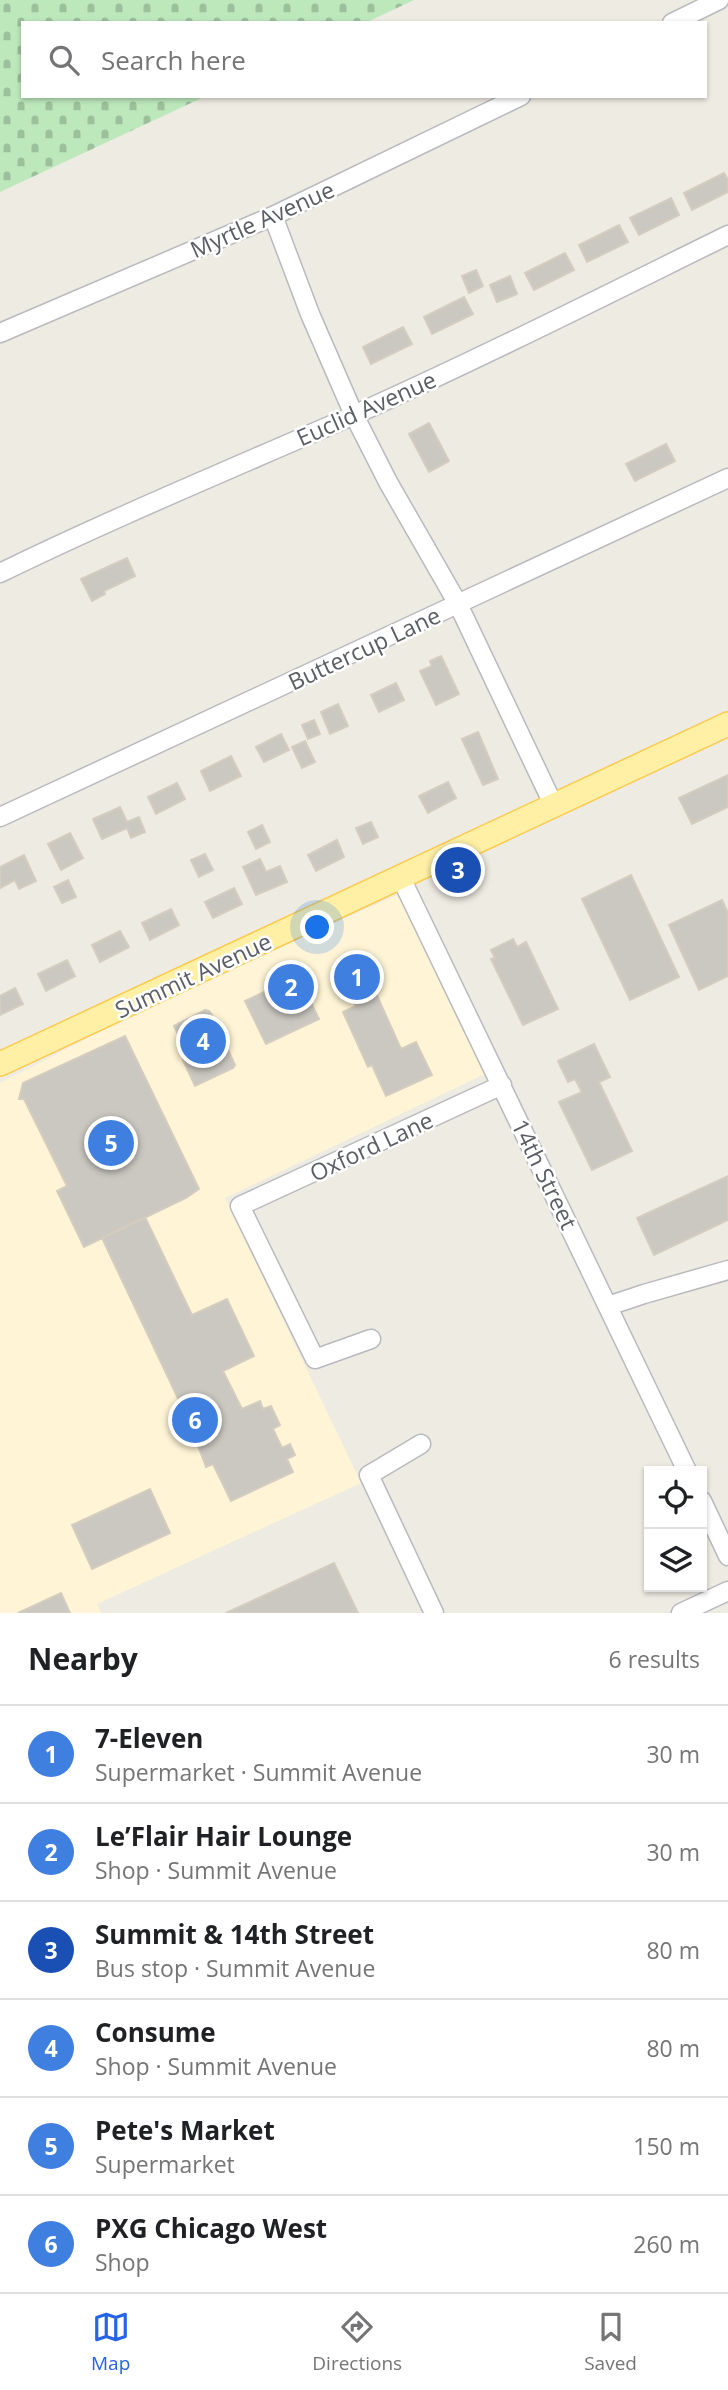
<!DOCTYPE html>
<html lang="en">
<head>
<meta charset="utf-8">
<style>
  body { margin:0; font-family:"Open Sans",sans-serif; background:#f2f2f2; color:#202124 }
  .controls { position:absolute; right:21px; bottom:21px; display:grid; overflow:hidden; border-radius:0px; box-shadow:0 2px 5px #0004 }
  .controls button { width:63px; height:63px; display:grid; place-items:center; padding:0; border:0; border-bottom:2px solid #e0e0e0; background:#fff; color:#202124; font:35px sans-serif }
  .you { position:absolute; left:318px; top:928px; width:24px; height:24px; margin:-18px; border:5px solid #fff; border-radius:50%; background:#1a73e8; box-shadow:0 0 0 10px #1a73e833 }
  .badge { display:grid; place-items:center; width:46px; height:46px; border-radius:50%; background:#2563eb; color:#fff; font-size:23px; font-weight:700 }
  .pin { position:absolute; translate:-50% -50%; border:4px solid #fff; box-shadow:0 2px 7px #0006 }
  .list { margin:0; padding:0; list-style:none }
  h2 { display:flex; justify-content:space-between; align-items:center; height:91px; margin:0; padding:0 28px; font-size:30px }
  h2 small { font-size:23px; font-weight:400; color:#757577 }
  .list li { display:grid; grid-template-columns:46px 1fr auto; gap:21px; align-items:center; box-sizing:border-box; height:98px; padding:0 28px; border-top:2px solid #e0e0e0 }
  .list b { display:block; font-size:26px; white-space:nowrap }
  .list p { margin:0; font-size:23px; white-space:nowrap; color:#757577 }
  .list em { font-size:23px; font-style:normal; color:#757577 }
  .icon { flex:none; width:38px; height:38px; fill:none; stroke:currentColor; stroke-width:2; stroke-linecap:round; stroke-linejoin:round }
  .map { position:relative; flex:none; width:728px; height:1613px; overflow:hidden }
  .search { position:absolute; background:#fff; box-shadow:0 2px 5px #0004; left:21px; right:21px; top:21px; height:77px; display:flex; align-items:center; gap:18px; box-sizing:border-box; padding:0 24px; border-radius:0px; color:#757577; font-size:26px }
  .sheet { height:679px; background:#fff }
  nav { display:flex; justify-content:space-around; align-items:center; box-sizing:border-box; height:98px; border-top:2px solid #e0e0e0; background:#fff; font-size:19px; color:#757577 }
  nav a { display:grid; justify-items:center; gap:4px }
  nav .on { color:#2563eb }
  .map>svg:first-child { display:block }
  .commercial { fill:#fff5d6 }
  .cemetery { fill:url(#cemetery-stones) }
  .building { fill:#cbc8c1; stroke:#d4cdbf; stroke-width:2 }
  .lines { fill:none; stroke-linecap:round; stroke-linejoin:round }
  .minor-casing { stroke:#b7babf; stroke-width:21 }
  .major-casing { stroke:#fdca4c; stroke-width:26 }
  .minor { stroke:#fff; stroke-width:18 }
  .major { stroke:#fff0a6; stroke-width:23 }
  .labels { text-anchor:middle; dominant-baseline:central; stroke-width:5; stroke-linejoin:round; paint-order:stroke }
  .street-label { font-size:23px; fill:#5a5e64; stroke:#fff }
</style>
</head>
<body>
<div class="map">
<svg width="728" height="1613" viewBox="0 0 728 1613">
  <defs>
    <pattern id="cemetery-stones" width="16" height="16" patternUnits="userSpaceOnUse" patternTransform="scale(1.75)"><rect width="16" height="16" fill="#bce8bc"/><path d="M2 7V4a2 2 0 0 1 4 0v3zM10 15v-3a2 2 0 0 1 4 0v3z" fill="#9cbf9c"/></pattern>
  </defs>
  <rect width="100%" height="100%" fill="#eeebe2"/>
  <path class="commercial" d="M401,893L489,1072L225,1198L361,1483L97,1604L101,1613H0V1083L137,1013Z"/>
  <path class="cemetery" d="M0,0H414L365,23H23V96H206L0,192Z"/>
  <path class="building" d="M724,173L728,180V192L692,210L684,193Z
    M671,198L679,215L639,235L630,218Z
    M619,225L628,242L587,262L579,245Z
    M565,253L574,270L534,290L525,273Z
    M476,270L483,286L469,293L462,276Z
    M510,276L517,294L497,302L490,285Z
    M464,297L473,314L432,334L424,317Z
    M403,327L412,344L371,364L363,347Z
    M429,423L449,461L429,472L409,434Z
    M666,444L675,461L635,481L626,464Z
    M127,558L135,576L104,591L105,594L92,601L81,579Z
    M441,656L459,694L436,705L420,671L432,666L430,661Z
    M396,683L404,700L379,712L371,695Z
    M338,704L348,726L330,734L321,712Z
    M314,720L320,734L308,739L302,725Z
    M478,732L498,779L483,785L462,739Z
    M281,734L289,750L264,762L256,747Z
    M305,741L315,762L302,768L292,747Z
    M231,756L241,776L210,791L201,771Z
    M728,775V807L692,824L679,798Z
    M448,782L456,798L428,813L419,796Z
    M177,783L185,799L156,814L148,797Z
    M120,807L127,822L139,817L145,832L131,838L127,828L102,839L93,819Z
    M371,822L378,837L363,844L356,828Z
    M262,825L270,842L256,849L248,832Z
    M70,833L83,858L61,870L48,844Z
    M337,840L344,857L316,871L308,855Z
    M205,854L213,870L199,877L191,860Z
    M24,855L36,881L19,889L15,880L0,888V867Z
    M260,859L266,872L280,866L287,882L256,895L243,867Z
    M631,875L679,977L630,1000L582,899Z
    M68,880L76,897L62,903L54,887Z
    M234,888L242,904L213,918L205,902Z
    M722,900L728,913V976L699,990L669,925Z
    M171,909L179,925L150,940L142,923Z
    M120,931L129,947L100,962L92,945Z
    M513,939L517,947L526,942L558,1009L523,1025L491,959L495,958L491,950Z
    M67,960L75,976L46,991L38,974Z
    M362,962L401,1049L416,1042L432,1075L386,1096L372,1065L368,1067L343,1012L356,1006L340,973Z
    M298,976L319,1019L266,1044L245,1001Z
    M15,988L23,1004L0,1015V996Z
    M205,1010L209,1011L212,1015L235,1065L233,1068L195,1086L183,1060L189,1057L174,1026Z
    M125,1036L199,1189L186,1198L84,1247L57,1191L67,1186L24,1099H19L23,1083Z
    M594,1044L610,1077L599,1082L632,1151L592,1170L559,1102L582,1092L575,1079L568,1082L558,1061Z
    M728,1176V1220L654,1255L637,1218Z
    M145,1217L192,1315L227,1299L254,1356L223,1371L242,1409L260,1401L263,1409L271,1406L280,1425L273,1429L282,1448L290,1444L295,1455L287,1459L293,1472L231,1501L213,1464L206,1467L197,1443L194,1444L189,1432L193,1430L102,1238Z
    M150,1489L170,1533L92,1569L72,1525Z
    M334,1563L358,1613H226Z
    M61,1593L70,1613H18Z"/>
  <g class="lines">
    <defs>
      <path id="minor" d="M672,23L719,0
        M273,216L310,314L354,415L388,482L458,604L554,806
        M0,333L273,216L521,96
        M0,573C117,516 236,467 354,415C481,358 604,296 728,235
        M0,817L728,478
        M401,878L687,1471
        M608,1306L644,1294L728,1270
        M371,1339L315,1359L240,1206L502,1085
        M421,1444L369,1475L434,1613
        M702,1501L728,1556
        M681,1613L728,1591"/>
      <path id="major" d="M0,1064L728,724"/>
    </defs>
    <use href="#minor" class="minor-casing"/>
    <use href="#major" class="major-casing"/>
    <use href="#minor" class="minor"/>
    <use href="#major" class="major"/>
  </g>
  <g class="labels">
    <g class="street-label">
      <text transform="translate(262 219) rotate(-24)">Myrtle Avenue</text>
      <text transform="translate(366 408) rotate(-24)">Euclid Avenue</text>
      <text transform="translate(364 648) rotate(-25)">Buttercup Lane</text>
      <text transform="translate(193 975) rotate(-25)">Summit Avenue</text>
      <text transform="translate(371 1146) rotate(-25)">Oxford Lane</text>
      <text transform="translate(545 1174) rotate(64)">14th Street</text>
    </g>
  </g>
</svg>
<div class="controls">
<button><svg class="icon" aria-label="locate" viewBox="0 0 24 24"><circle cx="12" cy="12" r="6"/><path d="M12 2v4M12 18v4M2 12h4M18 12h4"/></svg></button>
<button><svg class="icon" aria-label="layers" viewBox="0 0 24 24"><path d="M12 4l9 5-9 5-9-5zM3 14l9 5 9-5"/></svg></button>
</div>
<div class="you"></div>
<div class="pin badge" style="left:357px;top:977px;background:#3f7fe0">1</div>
<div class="pin badge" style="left:291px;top:987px;background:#3f7fe0">2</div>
<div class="pin badge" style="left:458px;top:870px;background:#1a4fb4">3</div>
<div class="pin badge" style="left:203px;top:1041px;background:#3f7fe0">4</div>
<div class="pin badge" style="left:111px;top:1143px;background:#3f7fe0">5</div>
<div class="pin badge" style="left:195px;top:1420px;background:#3f7fe0">6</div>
<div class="search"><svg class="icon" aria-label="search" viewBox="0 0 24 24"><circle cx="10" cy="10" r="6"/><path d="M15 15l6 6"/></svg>Search here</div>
</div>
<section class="sheet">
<h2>Nearby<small>6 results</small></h2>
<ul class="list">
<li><span class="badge" style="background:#3f7fe0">1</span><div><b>7-Eleven</b><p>Supermarket · Summit Avenue</p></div><em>30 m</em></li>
<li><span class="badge" style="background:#3f7fe0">2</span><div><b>Le’Flair Hair Lounge</b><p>Shop · Summit Avenue</p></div><em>30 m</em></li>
<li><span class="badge" style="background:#1a4fb4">3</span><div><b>Summit &amp; 14th Street</b><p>Bus stop · Summit Avenue</p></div><em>80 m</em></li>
<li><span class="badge" style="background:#3f7fe0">4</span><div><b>Consume</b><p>Shop · Summit Avenue</p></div><em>80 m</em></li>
<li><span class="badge" style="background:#3f7fe0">5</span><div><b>Pete's Market</b><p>Supermarket</p></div><em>150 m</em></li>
<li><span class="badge" style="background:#3f7fe0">6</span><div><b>PXG Chicago West</b><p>Shop</p></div><em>260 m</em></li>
</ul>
</section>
<nav>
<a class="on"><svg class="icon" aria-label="map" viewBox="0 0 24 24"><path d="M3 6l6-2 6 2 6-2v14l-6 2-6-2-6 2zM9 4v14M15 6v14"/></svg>Map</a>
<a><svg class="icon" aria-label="directions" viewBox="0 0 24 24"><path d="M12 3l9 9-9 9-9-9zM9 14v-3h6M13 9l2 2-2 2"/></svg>Directions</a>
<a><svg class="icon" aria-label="saved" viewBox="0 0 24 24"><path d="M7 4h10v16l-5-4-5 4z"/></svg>Saved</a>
</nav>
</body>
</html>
